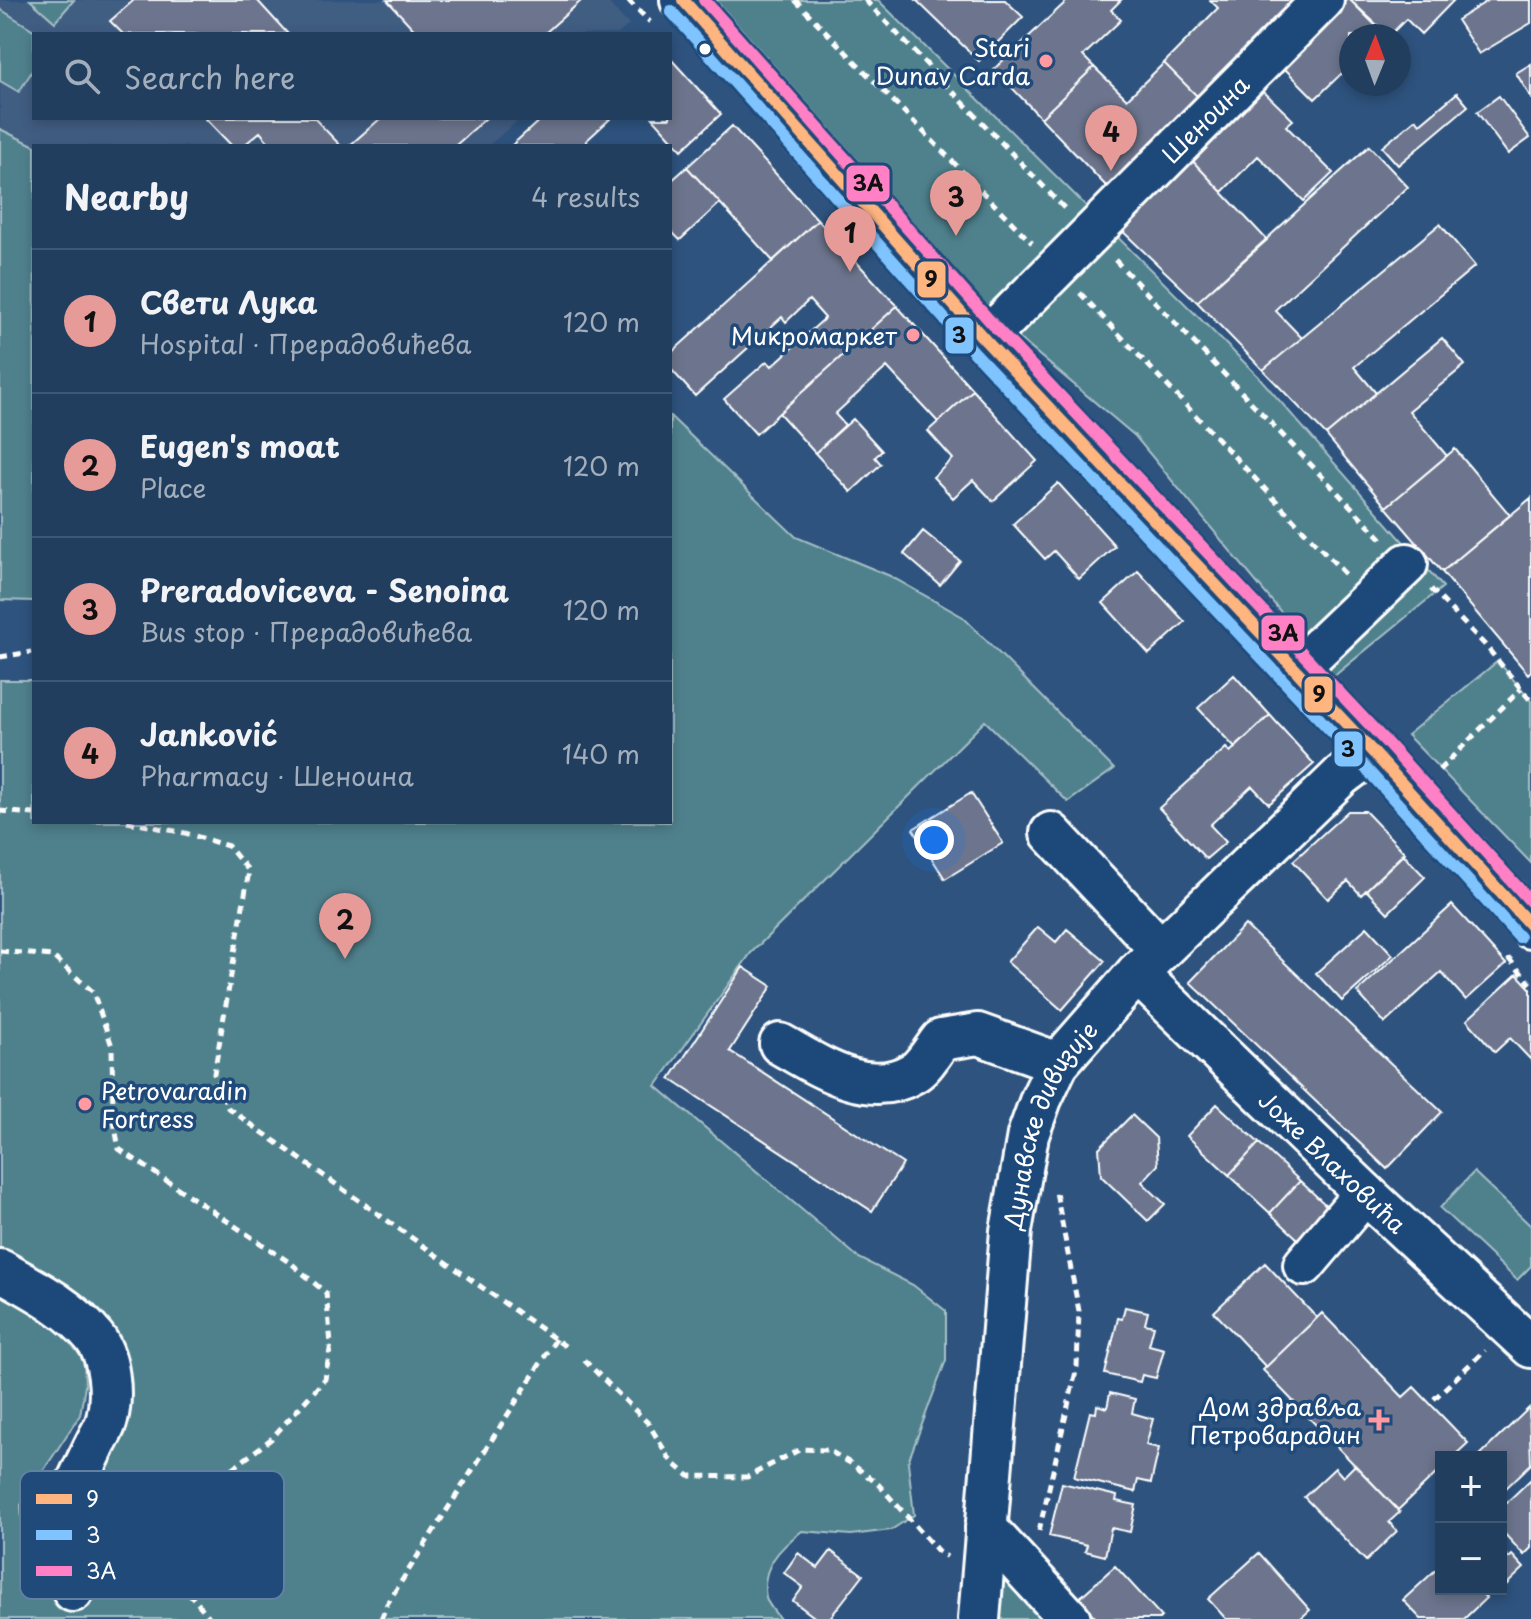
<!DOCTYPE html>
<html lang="en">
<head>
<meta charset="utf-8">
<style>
  body { margin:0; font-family:"Playpen Sans",sans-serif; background:#2a4564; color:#f1f3f6 }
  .controls { position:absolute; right:24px; bottom:24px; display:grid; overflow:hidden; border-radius:0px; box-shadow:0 4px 12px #0003 }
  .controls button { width:72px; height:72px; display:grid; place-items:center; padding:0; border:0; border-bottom:2px solid #3f5773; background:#223e5e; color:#f1f3f6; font:40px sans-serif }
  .compass { position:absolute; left:1339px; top:24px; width:72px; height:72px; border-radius:50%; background:#223e5e; box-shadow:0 4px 12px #0003; rotate:1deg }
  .you { position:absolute; left:934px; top:840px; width:28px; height:28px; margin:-20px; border:6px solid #fff; border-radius:50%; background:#1a73e8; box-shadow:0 0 0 12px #1a73e833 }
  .badge { display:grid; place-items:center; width:52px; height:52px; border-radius:50%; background:#e69b98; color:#111; font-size:26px; font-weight:700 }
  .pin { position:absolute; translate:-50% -66px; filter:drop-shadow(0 2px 4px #0008) }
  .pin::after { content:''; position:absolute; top:42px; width:28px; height:24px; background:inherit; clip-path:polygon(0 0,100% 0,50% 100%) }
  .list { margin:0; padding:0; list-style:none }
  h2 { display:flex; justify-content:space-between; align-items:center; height:104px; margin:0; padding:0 32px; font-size:34px }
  h2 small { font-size:26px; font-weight:400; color:#a2aebc }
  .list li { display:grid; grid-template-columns:52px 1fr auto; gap:24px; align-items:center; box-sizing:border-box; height:144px; padding:0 32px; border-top:2px solid #3f5773 }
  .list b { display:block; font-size:30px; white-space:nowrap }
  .list p { margin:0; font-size:26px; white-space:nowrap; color:#a2aebc }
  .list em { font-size:26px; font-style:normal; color:#a2aebc }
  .icon { flex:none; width:44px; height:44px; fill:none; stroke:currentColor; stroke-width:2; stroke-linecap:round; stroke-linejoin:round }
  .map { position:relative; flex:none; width:1531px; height:1619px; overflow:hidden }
  .search { position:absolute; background:#223e5e; box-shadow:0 4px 12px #0003; left:32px; top:32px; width:640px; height:88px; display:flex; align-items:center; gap:20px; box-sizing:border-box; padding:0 28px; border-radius:0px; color:#a2aebc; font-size:30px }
  .panel { position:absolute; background:#223e5e; box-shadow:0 4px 12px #0003; left:32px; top:144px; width:640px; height:680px; border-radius:0px }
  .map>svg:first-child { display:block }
  .built { fill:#415d82 }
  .green { fill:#4f818d; stroke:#a7c0c6; stroke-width:2 }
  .building { fill:#6c758d; stroke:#fff; stroke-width:2 }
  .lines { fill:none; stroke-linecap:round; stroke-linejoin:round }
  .minor-casing { stroke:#fff; stroke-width:46 }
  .major-casing { stroke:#fff; stroke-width:50 }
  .path { stroke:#fff; stroke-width:5; stroke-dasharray:8 6; stroke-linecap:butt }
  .minor { stroke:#1f4a7a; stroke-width:40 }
  .major { stroke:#1f4a7a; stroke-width:44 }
  .bus-1-casing { stroke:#1f4a7a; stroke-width:18 }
  .bus-2-casing { stroke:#1f4a7a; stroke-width:18 }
  .bus-3-casing { stroke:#1f4a7a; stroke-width:18 }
  .bus-1 { stroke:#ffb580; stroke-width:12 }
  .bus-2 { stroke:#80c4ff; stroke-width:12 }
  .bus-3 { stroke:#ff80c5; stroke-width:12 }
  .bus-dot { fill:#fff; stroke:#1f4a7a; stroke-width:3 }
  .poi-dot { fill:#ff9aa2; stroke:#1f4a7a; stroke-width:3 }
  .labels { text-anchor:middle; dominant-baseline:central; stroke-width:7; stroke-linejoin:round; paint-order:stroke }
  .poi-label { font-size:24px; fill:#fff; stroke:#1f4a7a; text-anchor:end }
  .street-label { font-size:24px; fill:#fff; stroke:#1f4a7a }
  .key { fill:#1f4a7a; stroke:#6280a2; stroke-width:2 }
  .key-label { font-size:22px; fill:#fff }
  .line-badge { stroke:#1f4a7a; stroke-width:3 }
  .pale-badge-label { font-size:22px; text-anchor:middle; font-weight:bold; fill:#111 }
</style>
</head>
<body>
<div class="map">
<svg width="1531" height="1619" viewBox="0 0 1531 1619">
  <rect width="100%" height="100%" fill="#2e537e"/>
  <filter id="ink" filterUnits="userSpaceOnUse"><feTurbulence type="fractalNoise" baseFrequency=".0125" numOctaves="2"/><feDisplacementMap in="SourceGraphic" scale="16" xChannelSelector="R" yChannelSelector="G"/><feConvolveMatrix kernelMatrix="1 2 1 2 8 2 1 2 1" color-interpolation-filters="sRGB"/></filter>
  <g filter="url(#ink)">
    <path class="built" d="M0,0H606L629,25L618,34H34V118H521L488,146H35L0,129Z"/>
    <path class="green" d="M30,0H74L55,22Z
      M681,0H878L1258,376L1443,587L1334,676L1135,436L982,307Z
      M0,9L40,34H34V68L19,92L0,81Z
      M0,129L35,146L34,601L0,600Z
      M670,416L796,537L890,576L963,617L1114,769L1068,802L985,721L751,953L656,1086L859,1258L913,1285L946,1311V1360L908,1462L914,1515L891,1530L851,1535L802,1531C781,1547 760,1567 766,1597C767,1604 775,1612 780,1619H0V1282L41,1305L77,1333L84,1358L85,1386L80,1415L21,1505L24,1557L35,1577L54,1597L92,1591L81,1559V1530L84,1508L114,1444L123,1387L120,1352L109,1333L94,1314L54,1285L0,1255V680H34V822H670Z
      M1498,661L1531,701V863L1407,735Z
      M1474,1172L1531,1226V1266L1517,1280L1440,1208Z
      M1001,1553L1063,1619H997Z"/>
    <path class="building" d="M134,0H257L288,34H123L110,21Z
      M387,0H582L544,34H418Z
      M916,0H1005L1023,17L979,61Z
      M1068,0H1121L1111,10L1121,20L1083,56L1094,67L1041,118L994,69Z
      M1210,0H1293L1197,96L1164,63L1218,8Z
      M1342,0H1350L1386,36H1351V81L1342,73L1315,99L1279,63Z
      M1350,0H1454L1421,34L1406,19L1389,36Z
      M1489,0H1531V23L1479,54L1457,20Z
      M670,58L721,114L682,150L653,118H670Z
      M1164,63L1197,96L1107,187L1041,118L1094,67L1127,99Z
      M1531,64V98L1516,73Z
      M1257,85L1293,120L1286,126L1333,173L1304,201L1258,156L1222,192L1187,155Z
      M1457,93L1468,106L1398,165L1382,147L1416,119L1420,124Z
      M1499,96L1530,138L1508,154L1477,112Z
      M205,118H314L341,146H272L260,132L243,146H232Z
      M381,118H486L455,146H349Z
      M542,118H611L586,141L591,146H511Z
      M732,126L818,220L773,261L687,167Z
      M1369,146L1408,187L1275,310L1302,338L1263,370L1197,302Z
      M1187,155L1267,240L1197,302L1116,225Z
      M687,167L720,203L680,240L670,230V182Z
      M818,220L897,306L756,434L724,399L767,361L772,366L825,318L809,300L786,322L782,317L695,396L670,368V354Z
      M1440,224L1475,266L1354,367L1376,393L1326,435L1263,370Z
      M897,306L973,390L938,422L887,367L835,414L845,425L815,453L779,413Z
      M1442,338L1465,365L1409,411L1447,456L1386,507L1326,435Z
      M973,390L1037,461L993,501L973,480L953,498L933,477L953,459L928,431Z
      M853,419L882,451L875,457L881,464L851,492L815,453Z
      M1455,449L1510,515L1442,572L1386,507Z
      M1058,483L1115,546L1079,579L1054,551L1045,559L1013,524Z
      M1531,498V671L1528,674L1442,572Z
      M923,531L960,561L940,585L904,554Z
      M1138,571L1185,622L1149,654L1103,603Z
      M1234,675L1270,715L1235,748L1198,708Z
      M1270,715L1314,764L1269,804L1252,786L1210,825L1226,842L1206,859L1159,808L1226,748L1230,752Z
      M971,793L1003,843L945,879L913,829Z
      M1348,811H1365L1405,853L1361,895L1348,881L1328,899L1293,861Z
      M1403,854L1425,877L1388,913L1366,890Z
      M1452,905L1506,964L1466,1000L1441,972L1385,1023L1357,992Z
      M1245,925L1442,1112L1387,1169L1190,982Z
      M1038,927L1056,942L1067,929L1105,961L1062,1010L1007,962Z
      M1367,927L1393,955L1342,1001L1316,973Z
      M743,967L772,986L730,1051L903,1164L872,1211L670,1079Z
      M1517,974L1531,989V1060L1510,1038L1495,1052L1467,1020Z
      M1217,1104L1259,1143L1229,1175L1187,1136Z
      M1132,1115L1156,1138L1158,1165L1142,1182L1165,1204L1148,1221L1101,1176L1099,1148Z
      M1259,1143L1300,1181L1270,1213L1229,1175Z
      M1300,1181L1329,1208L1299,1240L1270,1213Z
      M1265,1263L1317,1318L1266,1367L1214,1312Z
      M1125,1307L1148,1312L1145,1324L1154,1326L1149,1345L1164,1349L1156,1378L1142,1375L1140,1382L1105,1374L1118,1318L1122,1319Z
      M1322,1313L1403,1397L1414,1387L1468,1443L1453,1457H1441V1469L1398,1510L1263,1370Z
      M1110,1393L1135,1399L1132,1413L1153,1419L1146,1445L1159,1448L1151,1483L1138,1480L1135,1492L1074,1477L1090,1412L1096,1413L1097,1405L1107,1408Z
      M1529,1408L1531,1464L1501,1493V1457H1478Z
      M1355,1465L1400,1512L1389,1522L1397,1531L1366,1561L1304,1497L1335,1468L1343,1477Z
      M1531,1479V1548L1524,1555L1501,1530V1508Z
      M1062,1483L1117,1496L1116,1501L1136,1505L1130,1532L1111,1528L1105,1556L1085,1551L1087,1545L1049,1536Z
      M1501,1550L1509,1558L1512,1555L1524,1568L1506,1585L1501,1579Z
      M831,1551L863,1575L829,1619H817L793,1601L803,1587L784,1573L798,1553L818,1568Z
      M1259,1553L1310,1610L1300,1619H1226L1208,1599Z
      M1441,1565V1589H1478L1486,1598L1464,1619H1421L1403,1600Z
      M1115,1566L1162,1617L1159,1619H1097L1078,1599Z"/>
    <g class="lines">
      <defs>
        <g id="minor">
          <path id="s1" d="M985,340L1323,0"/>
          <path d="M1296,670L1407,564"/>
          <path d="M1051,833L1160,949"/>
          <path id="s2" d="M1137,973L1365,1193L1531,1347"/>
          <path d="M780,1044C819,1066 868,1100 913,1073C924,1067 933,1050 941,1040L978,1034L1058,1063"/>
          <path d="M1304,1265L1365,1193"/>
          <path d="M0,1270C32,1288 70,1307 94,1337C110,1356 113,1395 107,1419C105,1428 98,1438 94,1447C82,1472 68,1498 63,1526C59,1549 64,1569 73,1591"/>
          <path d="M986,1528L1070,1619"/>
          <path id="s3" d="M979,1619L1011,1231L1028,1135L1041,1099L1058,1063L1137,973L1341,776L1373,752"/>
        </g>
        <path id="major" d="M683,0L985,340L1373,752L1531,926"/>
      </defs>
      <use href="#minor" class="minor-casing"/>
      <use href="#major" class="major-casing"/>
      <path class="path" d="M628,0L650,22
        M795,0L1032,243
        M865,0L1066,210
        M1115,260L1382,539
        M1080,293L1345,574
        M1431,589L1485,645L1531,701
        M0,657L31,652
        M1439,770L1521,689
        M0,811L34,814
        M127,822L185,833L228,846L249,871L214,1074L228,1108L565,1346
        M0,951L52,956L93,992L112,1046L113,1116L119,1149L292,1264L326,1293L331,1344L325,1379L271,1439L180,1509L165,1540L172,1573L211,1619
        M1508,958L1531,984
        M584,1360L648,1423L671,1461L689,1476L747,1477L801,1449L828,1450L852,1464L878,1484L938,1551L947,1557
        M1434,1399L1485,1350
        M1039,1531L1077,1367L1079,1311L1056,1192
        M381,1619L387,1604L556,1339"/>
      <use href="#minor" class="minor"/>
      <use href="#major" class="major"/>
      <defs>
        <path id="bus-1" d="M683,0L985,340L1373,752L1531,926"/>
        <path id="bus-2" d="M671,11L973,351L1361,763L1519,937"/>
        <path id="bus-3" d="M704,0L997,329L1385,741L1531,902"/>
      </defs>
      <use href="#bus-1" class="bus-1-casing"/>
      <use href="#bus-2" class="bus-2-casing"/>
      <use href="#bus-3" class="bus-3-casing"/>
      <use href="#bus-1" class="bus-1"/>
      <use href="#bus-2" class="bus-2"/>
      <use href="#bus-3" class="bus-3"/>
    </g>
  </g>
  <circle class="bus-dot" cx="705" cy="49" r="7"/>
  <g class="poi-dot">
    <circle cx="1046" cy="61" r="8"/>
    <circle cx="913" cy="335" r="8"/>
    <circle cx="85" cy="1104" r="8"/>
    <path d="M1375 1408h8v8h8v8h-8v8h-8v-8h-8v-8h8z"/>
  </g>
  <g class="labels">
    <g class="poi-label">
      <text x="1030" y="47">Stari<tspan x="1030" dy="28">Dunav Carda</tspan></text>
      <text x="897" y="335">Микромаркет</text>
      <text x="101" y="1090" text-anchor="start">Petrovaradin<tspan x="101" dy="28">Fortress</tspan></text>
      <text x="1361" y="1406">Дом здравља<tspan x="1361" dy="28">Петроварадин</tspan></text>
    </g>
    <g class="street-label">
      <text stroke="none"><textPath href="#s1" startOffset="312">Шеноина</textPath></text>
      <text stroke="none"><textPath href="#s3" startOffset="504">Дунавске дивизије</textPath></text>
      <text stroke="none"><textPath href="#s2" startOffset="272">Јоже Влаховића</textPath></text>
    </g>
  </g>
  <rect x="20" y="1471" width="264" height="128" rx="12" class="key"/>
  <rect x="36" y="1494" width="36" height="10" fill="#ffb580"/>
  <rect x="36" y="1530" width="36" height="10" fill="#80c4ff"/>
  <rect x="36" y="1566" width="36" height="10" fill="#ff80c5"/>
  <g class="key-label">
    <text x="86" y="1507">9</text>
    <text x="86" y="1543">3</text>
    <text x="86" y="1579">3A</text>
  </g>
  <g class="line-badge">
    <rect x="845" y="164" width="46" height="39" rx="8" fill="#ff80c5"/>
    <rect x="916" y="260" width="31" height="39" rx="8" fill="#ffb580"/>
    <rect x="944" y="316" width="31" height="39" rx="8" fill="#80c4ff"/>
    <rect x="1260" y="614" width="46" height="38" rx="8" fill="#ff80c5"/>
    <rect x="1303" y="675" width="31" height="39" rx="8" fill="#ffb580"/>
    <rect x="1333" y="730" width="31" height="38" rx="8" fill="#80c4ff"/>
  </g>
  <g class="pale-badge-label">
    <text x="868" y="191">3A</text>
    <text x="931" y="287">9</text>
    <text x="959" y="343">3</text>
    <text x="1283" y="641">3A</text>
    <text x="1319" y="702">9</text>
    <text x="1348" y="757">3</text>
  </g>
</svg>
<div class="controls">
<button>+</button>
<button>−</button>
</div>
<svg class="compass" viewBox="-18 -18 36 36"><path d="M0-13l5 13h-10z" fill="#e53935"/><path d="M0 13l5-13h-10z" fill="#a2aebc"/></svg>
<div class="you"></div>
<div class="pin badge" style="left:850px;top:272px">1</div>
<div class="pin badge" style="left:345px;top:959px">2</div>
<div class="pin badge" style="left:956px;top:236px">3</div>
<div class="pin badge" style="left:1111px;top:171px">4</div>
<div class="search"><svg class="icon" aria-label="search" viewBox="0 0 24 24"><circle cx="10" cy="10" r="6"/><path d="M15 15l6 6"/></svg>Search here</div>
<section class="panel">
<h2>Nearby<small>4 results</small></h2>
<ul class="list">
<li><span class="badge">1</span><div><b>Свети Лука</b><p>Hospital · Прерадовићева</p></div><em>120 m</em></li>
<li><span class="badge">2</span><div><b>Eugen's moat</b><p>Place</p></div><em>120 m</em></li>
<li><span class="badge">3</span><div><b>Preradoviceva - Senoina</b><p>Bus stop · Прерадовићева</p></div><em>120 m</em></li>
<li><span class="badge">4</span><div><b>Janković</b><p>Pharmacy · Шеноина</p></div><em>140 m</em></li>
</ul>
</section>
</div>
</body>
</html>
